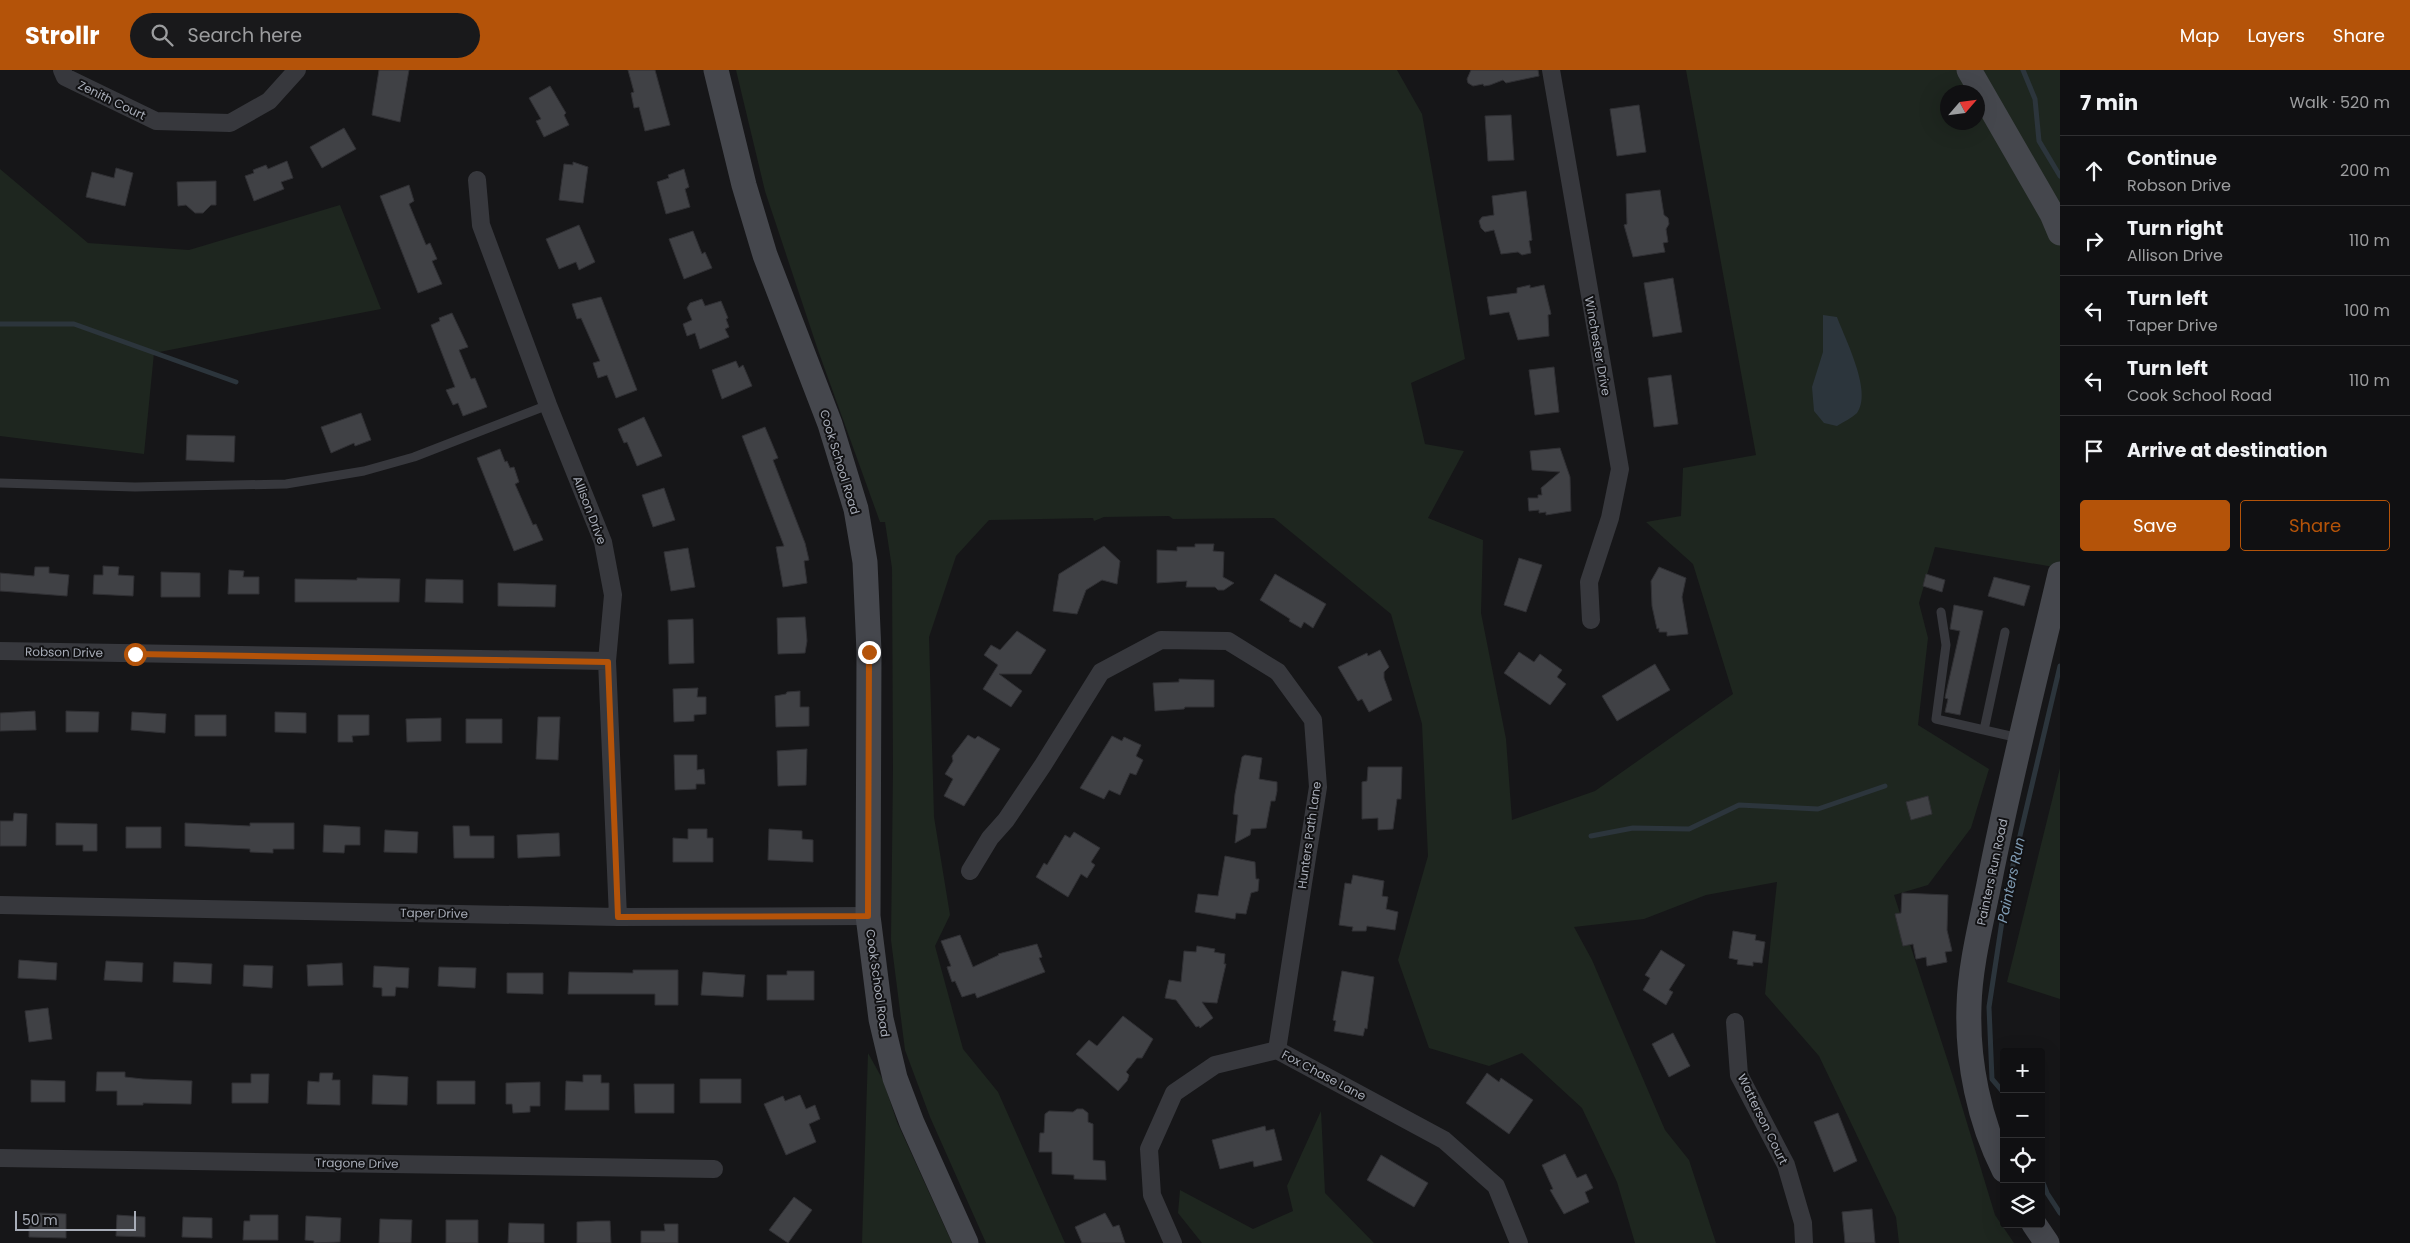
<!DOCTYPE html>
<html lang="en">
<head>
<meta charset="utf-8">
<style>
  body { margin:0; font-family:Poppins,sans-serif; background:#19191b; color:#f1f3f6 }
  .controls { position:absolute; right:15px; bottom:15px; display:grid; overflow:hidden; border-radius:5px; box-shadow:0 5px 20px #0002 }
  .controls button { width:45px; height:45px; display:grid; place-items:center; padding:0; border:0; border-bottom:1px solid #303032; background:#101012; color:#f1f3f6; font:25px sans-serif }
  .compass { position:absolute; left:1940px; top:15px; width:45px; height:45px; border-radius:50%; background:#101012; box-shadow:0 5px 20px #0002; rotate:62deg }
  .scale { position:absolute; left:15px; bottom:12px; width:121px; box-sizing:border-box; padding-left:5px; border:2px solid #a8adb8; border-top:0; font-size:14px; line-height:18px; white-space:nowrap; color:#a8adb8; -webkit-text-stroke:4px #111113; paint-order:stroke }
  .stop { position:absolute; width:15px; height:15px; margin:-11px; border:4px solid #b45309; border-radius:50%; background:#fff }
  .stop.end { background:#b45309; border-color:#fff; box-shadow:0 1px 5px #0008 }
  .list { margin:0; padding:0; list-style:none }
  h2 { display:flex; justify-content:space-between; align-items:center; height:65px; margin:0; padding:0 20px; font-size:21px }
  h2 small { font-size:16px; font-weight:400; color:#9c9d9f }
  .list li { display:grid; grid-template-columns:32px 1fr auto; gap:15px; align-items:center; box-sizing:border-box; height:70px; padding:0 20px; border-top:1px solid #303032 }
  .list b { display:block; font-size:19px; white-space:nowrap }
  .list p { margin:0; font-size:16px; white-space:nowrap; color:#9c9d9f }
  .list em { font-size:16px; font-style:normal; color:#9c9d9f }
  .actions { display:flex; gap:10px; padding:15px 20px }
  .actions a { flex:1; padding:11px 0; border:1px solid #b45309; border-radius:5px; text-align:center; font-size:18px; color:#b45309 }
  .actions .main { background:#b45309; color:#fff }
  .icon { flex:none; width:28px; height:28px; fill:none; stroke:currentColor; stroke-width:2; stroke-linecap:round; stroke-linejoin:round }
  .map { position:relative; flex:none; width:2060px; height:1173px; overflow:hidden }
  header { display:flex; align-items:center; gap:30px; box-sizing:border-box; height:70px; padding:0 25px; background:#b45309; color:#fff }
  header strong { font-size:24px }
  nav { display:flex; gap:28px; margin-inline-start:auto; font-size:18px }
  .search { width:350px; height:45px; background:#19191b; display:flex; align-items:center; gap:12px; box-sizing:border-box; padding:0 18px; border-radius:28px; color:#9c9d9f; font-size:19px }
  main { display:flex }
  aside { flex:1; background:#101012 }
  .map>svg:first-child { display:block }
  .green { fill:#1e261f; fill-rule:evenodd }
  .water { fill:#2c353c }
  .lines { fill:none; stroke-linecap:round; stroke-linejoin:round }
  .stream { stroke:#2c353c; stroke-width:5 }
  .building { fill:#404145; stroke:#303034 }
  .lane { stroke:#37383d; stroke-width:9 }
  .street { stroke:#37383d; stroke-width:18 }
  .secondary { stroke:#45474d; stroke-width:25 }
  .route { stroke:#b45309; stroke-width:6 }
  .labels { text-anchor:middle; dominant-baseline:central; stroke-width:4; stroke-linejoin:round; paint-order:stroke }
  .street-label { font-size:12px; fill:#a8adb8; stroke:#111113 }
  .water-label { font-size:14px; font-style:italic; fill:#7f9bb3; stroke:#111113 }
</style>
</head>
<body>
<header>
<strong>Strollr</strong>
<div class="search"><svg class="icon" aria-label="search" viewBox="0 0 24 24"><circle cx="10" cy="10" r="6"/><path d="M15 15l6 6"/></svg>Search here</div>
<nav><a>Map</a><a>Layers</a><a>Share</a></nav>
</header>
<main>
<div class="map">
<svg width="2060" height="1173" viewBox="0 0 2060 1173">
  <rect width="100%" height="100%" fill="#161618"/>
  <path class="green" d="M736,0H1397L1422,44L1465,289L1411,313L1425,374L1464,381L1428,448L1483,470L1481,543L1506,669L1512,750L1595,721L1733,624L1693,494L1646,452L1681,446L1683,398L1756,385L1686,0H2060V498L1935,477L1919,533L1928,568L1918,655L1989,699L1971,758L1928,815L1894,825L1953,1007L1995,1145L2014,1173H1899L1896,1147L1819,986L1765,924L1777,812L1706,825L1644,849L1574,857L1592,890L1665,1060L1689,1090L1716,1173H1635L1617,1112L1582,1038L1522,983L1489,996L1429,978L1398,890L1428,786L1422,654L1391,544L1274,448L1173,449L1169,446L1104,447L1094,451L1093,448L989,450L956,486L929,567L934,747L950,845L935,876L963,979L998,1022L1065,1173H986L930,1047L905,980L891,870L893,699L892,498L885,452H880L819,283L765,121ZM1948,22H1978V52H1948Z
    M0,99L88,173L189,180L340,135L381,239L154,283L144,384L0,366Z
    M2060,698V929L2007,912Z
    M868,983L883,1010L897,1052L952,1173H862Z
    M1321,1041L1325,1123L1374,1173H1202L1178,1143L1180,1120L1253,1159L1293,1141L1287,1116Z"/>
  <path class="water" d="M1823,245L1837,247C1845,269 1873,322 1857,343C1852,348 1843,352 1837,356L1824,353L1814,341L1812,317L1823,282Z"/>
  <g class="lines">
    <path class="stream" d="M2023,0L2035,29L2039,71L2060,106
      M0,254H74L236,312
      M1591,766L1633,758L1689,759L1739,735L1818,739L1885,716
      M2004,1023L1992,1009L1989,937L2006,825L2060,596
      M2041,1108L2047,1123L2060,1143"/>
  </g>
  <path class="building" d="M379,0H409L400,52L372,45Z
    M628,0H655L670,55L645,61L639,37L634,38L631,23L634,22Z
    M1471,0H1538L1539,6L1506,13L1503,10L1490,15L1484,16L1483,14L1473,16L1468,13L1467,9Z
    M550,16L566,43L564,45L569,55L544,67L536,51L541,49L529,28Z
    M1639,35L1646,82L1617,86L1610,39Z
    M1511,45L1514,90L1488,91L1485,46Z
    M344,58L356,79L322,98L310,77Z
    M287,91L293,108L281,112L284,119L254,131L245,106L254,103L253,100L266,95L268,99Z
    M573,92L588,97L583,133L559,130L564,94L573,95Z
    M116,98L133,103L125,136L86,127L92,102L114,108Z
    M684,99L689,117L685,119L690,137L666,144L657,112L669,108L668,105Z
    M216,111V135H211L203,143H195L186,135L178,136L177,112Z
    M409,115L414,131L409,134L426,175L430,173L437,189L432,191L442,214L418,223L380,126Z
    M1660,120L1664,145L1668,148L1669,154L1666,159L1668,172L1663,173L1665,182L1633,187L1624,155L1627,154L1626,124Z
    M1526,121L1532,170L1529,171L1531,183L1522,185L1518,182L1501,184L1494,160L1485,162L1481,158L1479,151L1482,147L1494,145L1492,126Z
    M579,155L595,192L579,200L576,192L559,199L546,169Z
    M693,161L702,184L705,182L712,198L684,209L669,169Z
    M1673,208L1682,262L1653,267L1644,213Z
    M1530,215V218L1544,215L1551,244L1548,245L1549,266L1518,270L1509,242L1490,245L1487,227L1517,223V218Z
    M601,227L637,320L616,328L607,305L598,308L593,293L600,291L581,248L577,249L572,234Z
    M702,229L705,236L721,231L728,248L726,249L729,257L725,259L729,267L700,279L695,263L687,266L683,254L692,250L687,238L690,233Z
    M452,243L468,277L459,280L471,309L475,308L487,337L463,346L458,333L453,335L446,320L455,317L431,255L440,251L439,248Z
    M736,291L739,298L743,295L752,316L722,329L712,300Z
    M1554,297L1559,342L1535,345L1529,300Z
    M1671,305L1678,354L1654,357L1648,308Z
    M361,343L371,370L355,376L354,373L331,383L321,357Z
    M644,347L662,386L637,396L627,372L624,373L618,359Z
    M765,357L778,388L773,390L805,473L809,490L804,491L807,513L783,517L776,477L784,476L742,366Z
    M187,365L235,366L234,392L186,390Z
    M1560,378L1570,407L1571,441L1546,445V442L1539,443V440L1529,441L1528,428H1538V425H1542L1541,418L1560,402L1532,400L1530,381Z
    M500,379L505,392L507,391L510,398L514,397L519,412L515,414L533,455L536,454L543,470L514,481L477,388Z
    M664,418L675,450L653,457L642,425Z
    M1195,474H1214L1213,481L1224,482L1223,507L1234,513L1224,520H1218L1215,517H1186L1187,511L1157,513V480L1177,481V477H1195Z
    M1104,476L1120,491L1117,514L1102,510L1086,520L1077,544L1053,541L1059,504Z
    M688,478L695,517L671,521L664,482Z
    M1519,488L1542,495L1526,542L1504,535Z
    M103,496L119,497L118,505L134,506L133,526L93,524L94,505H103Z
    M35,497H49V503L69,505L67,526L0,521V503L34,506Z
    M1659,497L1686,508L1682,527L1688,564L1667,566V562H1659V558L1657,559L1652,536L1651,511Z
    M229,500L244,501L243,507H259V524H228Z
    M161,502L200,503V527H161Z
    M1275,504L1326,534L1313,558L1304,552L1301,558L1289,551L1290,549L1260,530Z
    M1926,504L1945,510L1942,522L1923,516Z
    M1994,507L2030,516L2024,536L1988,526Z
    M357,508L400,509L399,532H295V509L357,510Z
    M426,509L463,510V533L425,532Z
    M498,513L556,515L555,537L498,536Z
    M1954,535L1983,541L1960,645L1945,642L1948,629L1945,628L1946,623L1960,561L1950,559Z
    M805,547L807,571L805,583L778,584L777,548Z
    M693,549L694,593L669,594L668,550Z
    M1017,561L1046,580L1031,604H999L1022,621L1011,637L983,619L998,595L984,585L991,575L1000,580Z
    M1380,580L1389,597L1384,602V608L1392,630L1369,642L1362,629L1358,631L1338,597L1367,583L1368,586Z
    M1519,582L1534,592L1540,584L1562,600L1557,607L1566,614L1550,635L1504,603Z
    M1655,594L1670,620L1617,651L1602,626Z
    M1179,609L1214,610V637H1185L1184,639L1155,641L1153,613L1179,612Z
    M698,618L697,627H706V644L694,645V651L674,652L673,619Z
    M800,621V637H809V656L776,657L775,626L786,624L787,622Z
    M35,641L36,660L0,661V643Z
    M66,641L99,642L98,662H66Z
    M132,642L166,644L165,663L131,660Z
    M275,642L306,643V663L275,662Z
    M195,645H226V666H195Z
    M338,645H369V665L352,666L353,672H338Z
    M538,647H560L558,690L536,689Z
    M441,648V671L407,672L406,649Z
    M466,649H502V673H466Z
    M968,665L975,669L978,666L1000,679L964,736L944,726L953,709L945,704L953,691L952,686Z
    M1112,666L1122,671L1124,667L1141,675L1136,686L1143,690L1136,705L1130,703L1120,725L1109,720L1104,729L1080,718Z
    M807,679L806,715L778,716L777,681Z
    M674,685H697V700L704,699L705,714H696V719L675,720Z
    M1245,685L1262,688L1259,709L1277,712V721L1275,731H1271L1266,758L1251,759L1250,765L1235,773L1238,745L1233,744L1235,724L1242,687Z
    M1368,697H1402L1401,729H1397L1393,759L1378,760V748L1362,749V712L1367,711Z
    M1928,726L1932,744L1911,750L1906,732Z
    M14,743L27,744L26,776H0V751H13Z
    M56,753L97,754V781H83V775H56Z
    M185,753L250,756V753H294V779H273V783L250,782V779L185,776Z
    M324,755L360,757V775H345L344,783L323,782Z
    M453,756H469L470,766H494V788H454Z
    M126,757H161V778H126Z
    M688,759H707V768H713V792H673V768L688,769Z
    M769,759L802,761V769L813,770V792L768,790Z
    M385,760L418,762L417,783L384,782Z
    M1074,762L1100,778L1091,792L1095,795L1087,808L1081,804L1068,827L1036,807L1044,793L1047,795L1065,765L1070,768Z
    M559,763L560,786L518,788L517,765Z
    M1225,786L1255,792L1256,809H1259L1258,821L1251,823L1246,844L1236,843L1235,849L1195,842L1198,824L1218,826Z
    M1353,805L1384,811L1382,826L1388,827L1386,839L1398,842L1395,860L1367,856L1366,861H1352L1353,857L1339,855L1345,813L1351,814Z
    M1902,823L1948,825L1947,860L1952,881L1945,882L1947,892L1927,896L1926,887L1916,889L1913,874L1903,876L1895,844L1901,843Z
    M1733,861L1756,865L1755,870L1765,872L1762,893L1753,892V896L1737,894L1738,890L1729,888Z
    M960,865L973,897L999,885L998,884L1037,874L1042,887L1039,888L1045,902L977,928L975,923L962,927L955,911L952,912L947,897L951,896L941,871Z
    M1197,876L1215,879L1214,882L1225,884L1224,894H1226L1217,933L1202,932L1213,948L1200,958L1199,956L1196,957L1176,930L1165,928L1169,910L1181,912L1184,881L1196,882Z
    M1661,880L1685,895L1669,920L1673,922L1666,935L1643,920L1650,908L1645,905Z
    M19,890L57,893L56,910L18,908Z
    M106,891L143,893L142,912L104,910Z
    M174,892L212,894L211,914L173,912Z
    M342,893L343,915L308,916L307,895Z
    M244,895L273,896L272,918L243,916Z
    M374,896L409,898L408,918L396,917L395,926H382V918L373,917Z
    M439,897L476,898L475,918L438,916Z
    M633,900H678V935H655V924H568L569,902L633,903Z
    M787,901H814V930H767V905H787Z
    M1342,901L1374,907L1367,959L1365,958L1363,966L1334,961L1336,951L1333,950Z
    M703,902L745,905L743,927L701,925Z
    M507,903H543V924L507,923Z
    M48,938L52,969L29,972L25,941Z
    M1123,946L1153,969L1142,988H1137L1126,1002L1129,1005L1127,1011L1118,1021L1076,984L1089,970L1097,976Z
    M1673,963L1690,996L1669,1007L1652,974Z
    M97,1002H125V1007L143,1009L192,1011L191,1034L143,1033V1035H117V1021H96Z
    M320,1003H333L332,1010H340V1035L307,1034L308,1011L319,1012Z
    M1487,1003L1499,1012L1501,1008L1533,1030L1509,1064L1466,1033Z
    M251,1004H269L268,1033H232V1013H251Z
    M373,1005L408,1007L407,1035L372,1034Z
    M583,1005H601V1013H609V1040H565L566,1011L583,1012Z
    M700,1009H741V1033H700Z
    M31,1010L65,1011V1032H31Z
    M437,1011H475V1034H437Z
    M540,1012V1036H530V1042L513,1043L512,1034H506V1013Z
    M634,1014H674V1043H635Z
    M800,1025L806,1039L815,1035L820,1049L809,1054L816,1072L786,1085L764,1034L783,1026L785,1031Z
    M1077,1039H1083L1088,1043V1052L1093,1054V1090L1105,1091L1106,1110L1074,1109V1105L1052,1104V1082H1039L1040,1063H1044L1045,1044L1049,1041L1073,1042Z
    M1838,1043L1857,1091L1834,1102L1814,1052Z
    M1265,1056L1266,1061L1274,1059L1282,1090L1254,1097L1253,1091L1220,1099L1212,1070Z
    M1565,1084L1577,1108L1586,1104L1593,1118L1585,1122L1589,1132L1564,1144L1550,1120L1553,1119L1542,1095Z
    M1381,1085L1428,1113L1414,1137L1367,1110Z
    M794,1127L812,1140L788,1173L769,1160Z
    M1872,1139L1875,1173H1845L1842,1142Z
    M39,1143L66,1144V1168L29,1167V1152H39Z
    M1105,1143L1113,1157L1119,1155L1125,1173H1082L1075,1157Z
    M117,1145L145,1147V1167L116,1166Z
    M250,1145H278V1170H243L244,1151H250Z
    M306,1146L341,1148L340,1172L314,1173V1171L305,1170Z
    M183,1147L212,1148V1168L182,1167Z
    M380,1149L412,1150L411,1173H379Z
    M446,1150H478V1173H446Z
    M596,1151H610L611,1173H577V1152Z
    M509,1153L544,1154V1173H508Z
    M664,1154H678V1173H641V1161H665Z"/>
  <g class="lines">
    <path class="lane" d="M0,413L135,417L286,414L364,401L414,387L548,335
      M1941,542L1946,575L1936,649L2019,668
      M1984,660L2005,562"/>
    <path class="street" d="M62,0L65,7L156,51L230,53L269,31L297,0
      M1551,0L1620,399L1610,448L1589,512L1591,550
      M477,110L481,155L548,335L603,472L613,525L607,591L618,847
      M0,581L607,591
      M970,801L990,768L1006,750L1043,695L1101,602L1161,570L1228,571L1278,602L1313,650L1318,717L1277,980
      M0,835L618,847L868,846
      M1735,952L1739,1005L1786,1095L1803,1153L1804,1173
      M0,1088L714,1099
      M1173,1173L1152,1125L1149,1079L1174,1023L1215,995L1277,980L1444,1070L1496,1116L1519,1173"/>
    <path class="secondary" d="M716,0L744,115L765,185L830,354L856,439L865,492L869,582L868,846L881,949L895,1008L912,1053L966,1173
      M1969,0L2052,144L2060,163
      M2004,1100C1979,1051 1967,991 1969,936C1970,894 1982,850 1990,809C2010,707 2036,606 2060,504
      M2034,1154L2047,1173"/>
  </g>
  <g class="lines">
    <path class="route" d="M135,584L608,592L618,847L868,846L869,582"/>
  </g>
  <g class="labels">
    <g class="street-label">
      <text transform="translate(112 30) rotate(26)">Zenith Court</text>
      <text transform="translate(1598 276) rotate(80)">Winchester Drive</text>
      <text transform="translate(840 392) rotate(73)">Cook School Road</text>
      <text transform="translate(590 440) rotate(69)">Allison Drive</text>
      <text transform="translate(64 582) rotate(1)">Robson Drive</text>
      <text transform="translate(1309 765) rotate(-82)">Hunters Path Lane</text>
      <text transform="translate(1992 802) rotate(-78)">Painters Run Road</text>
      <text transform="translate(434 843) rotate(1)">Taper Drive</text>
      <text transform="translate(878 913) rotate(82)">Cook School Road</text>
      <text transform="translate(1324 1005) rotate(28)">Fox Chase Lane</text>
      <text transform="translate(1763 1049) rotate(64)">Watterson Court</text>
      <text transform="translate(357 1093) rotate(1)">Tragone Drive</text>
    </g>
    <g class="water-label">
      <text transform="translate(2011 810) rotate(-78)">Painters Run</text>
    </g>
  </g>
</svg>
<div class="controls">
<button>+</button>
<button>−</button>
<button><svg class="icon" aria-label="locate" viewBox="0 0 24 24"><circle cx="12" cy="12" r="6"/><path d="M12 2v4M12 18v4M2 12h4M18 12h4"/></svg></button>
<button><svg class="icon" aria-label="layers" viewBox="0 0 24 24"><path d="M12 4l9 5-9 5-9-5zM3 14l9 5 9-5"/></svg></button>
</div>
<svg class="compass" viewBox="-18 -18 36 36"><path d="M0-13l5 13h-10z" fill="#e53935"/><path d="M0 13l5-13h-10z" fill="#9c9d9f"/></svg>
<div class="scale">50 m</div>
<div class="stop" style="left:135px;top:584px"></div>
<div class="stop end" style="left:869px;top:582px"></div>
</div>
<aside>
<h2>7 min<small>Walk · 520 m</small></h2>
<ul class="list">
<li><svg class="icon" aria-label="ahead" viewBox="0 0 24 24"><path d="M12 20V5M6 11l6-6 6 6"/></svg><div><b>Continue</b><p>Robson Drive</p></div><em>200 m</em></li>
<li><svg class="icon" aria-label="right" viewBox="0 0 24 24"><path d="M7 20v-9h11M14 6l5 5-5 5"/></svg><div><b>Turn right</b><p>Allison Drive</p></div><em>110 m</em></li>
<li><svg class="icon" aria-label="left" viewBox="0 0 24 24"><path d="M17 20v-9H6M10 6l-5 5 5 5"/></svg><div><b>Turn left</b><p>Taper Drive</p></div><em>100 m</em></li>
<li><svg class="icon" aria-label="left" viewBox="0 0 24 24"><path d="M17 20v-9H6M10 6l-5 5 5 5"/></svg><div><b>Turn left</b><p>Cook School Road</p></div><em>110 m</em></li>
<li><svg class="icon" aria-label="arrive" viewBox="0 0 24 24"><path d="M6 21V4h12l-3 4 3 4H6"/></svg><div><b>Arrive at destination</b></div></li>
</ul>
<div class="actions"><a class="main">Save</a><a>Share</a></div>
</aside>
</main>
</body>
</html>
